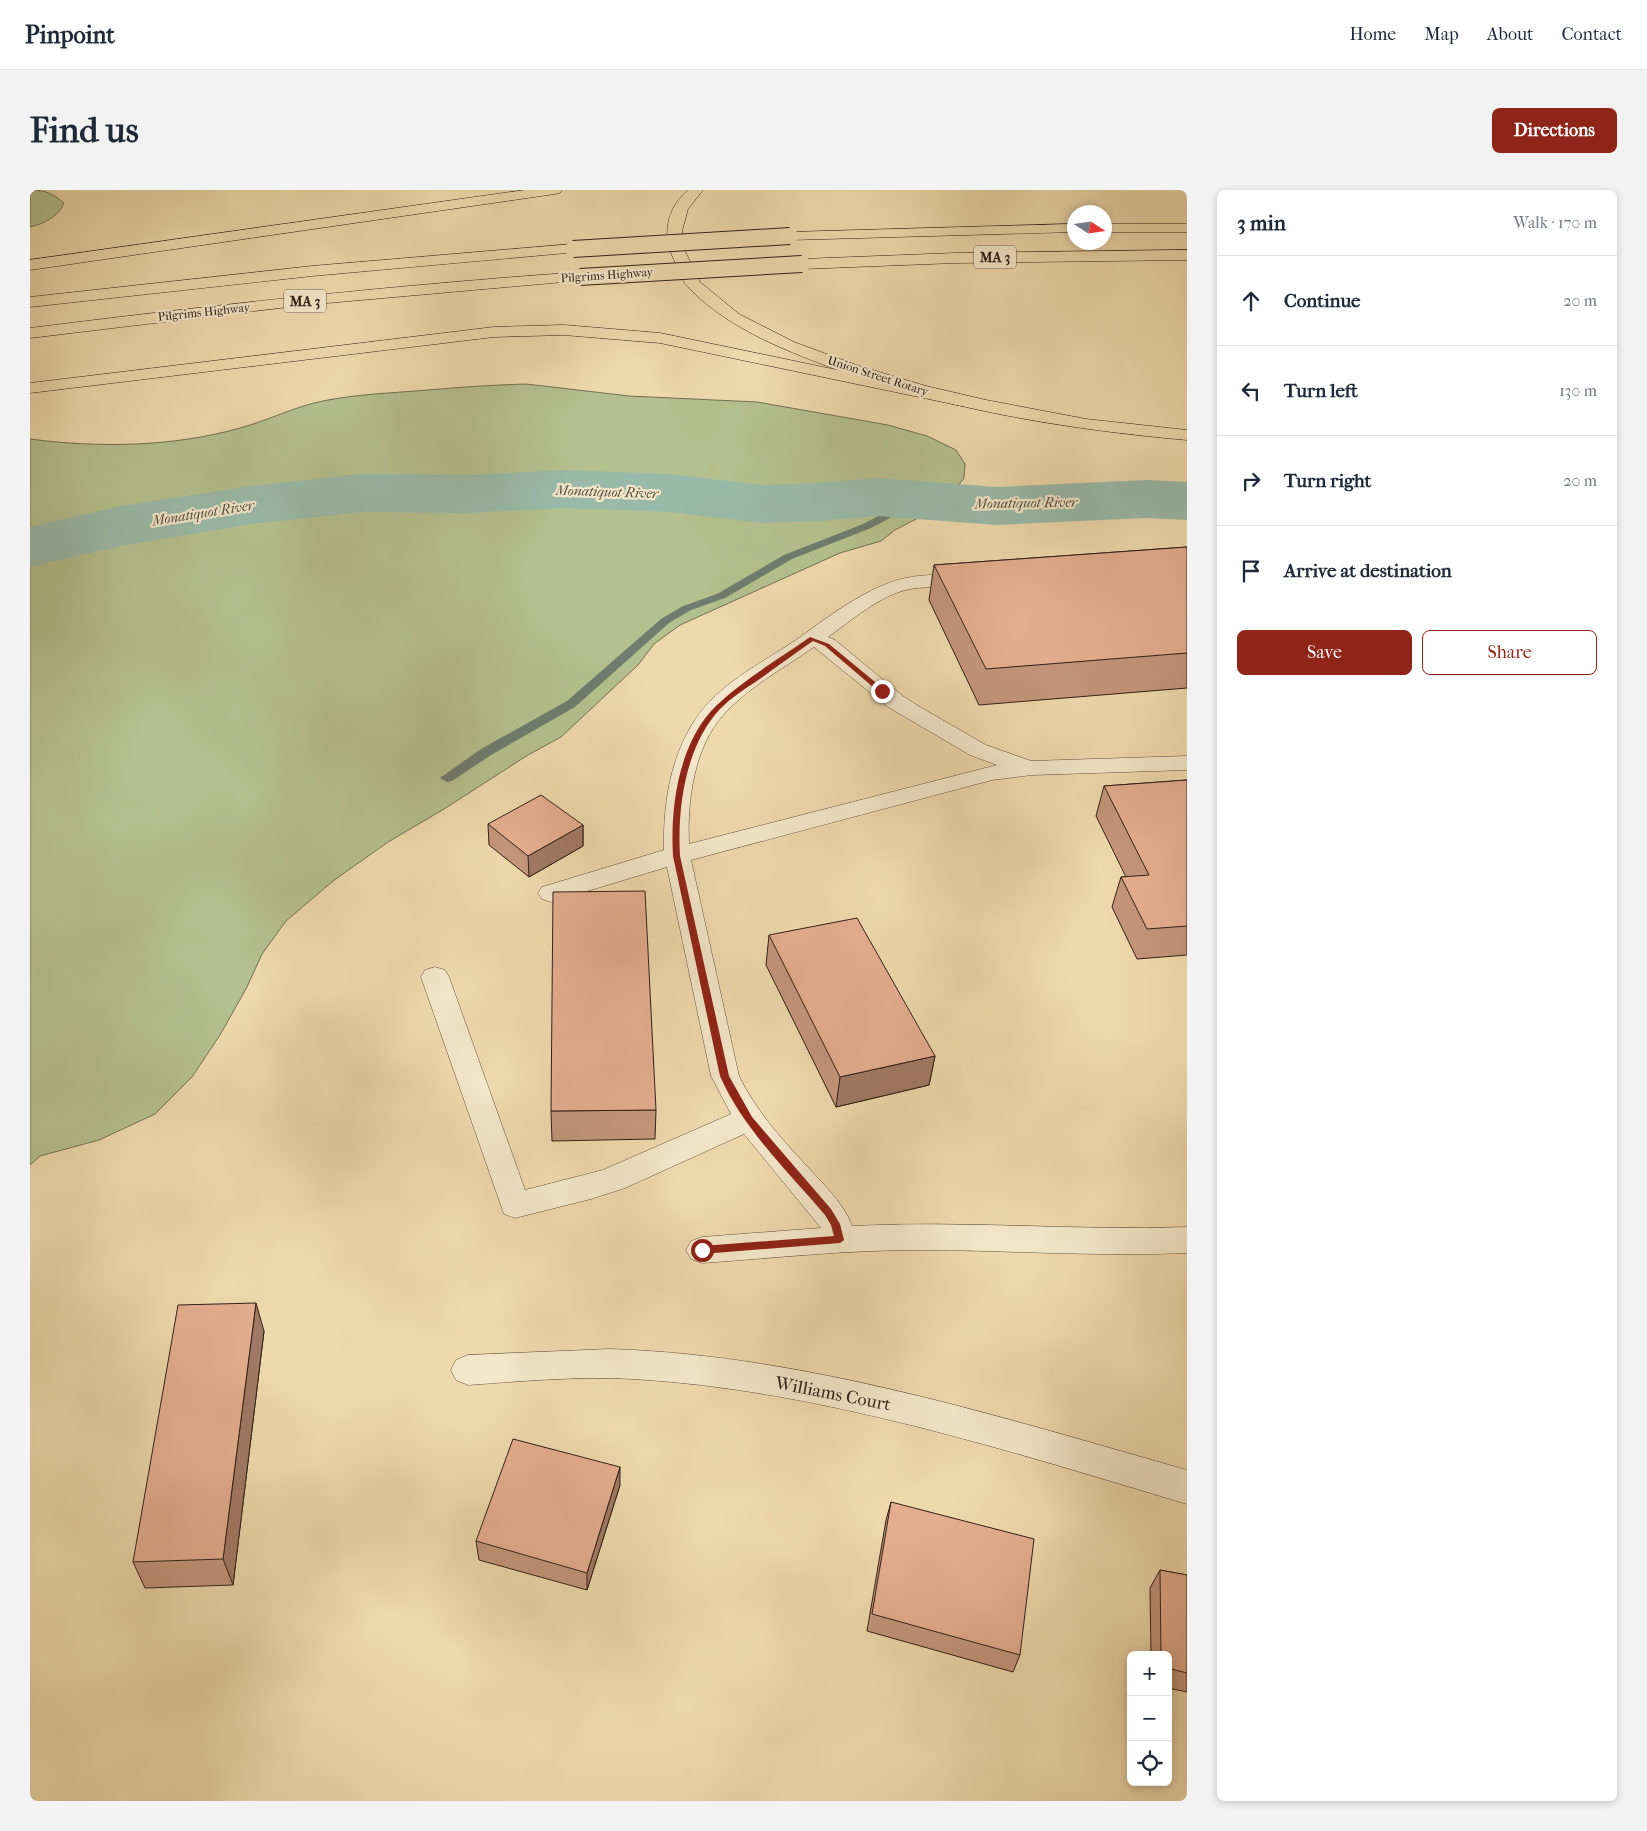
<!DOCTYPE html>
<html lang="en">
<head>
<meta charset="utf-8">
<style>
  body { margin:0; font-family:"IM FELL French Canon",serif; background:#f2f2f3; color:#1f2937 }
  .controls { position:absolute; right:15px; bottom:15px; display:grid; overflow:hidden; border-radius:8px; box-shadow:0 2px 8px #0003 }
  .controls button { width:45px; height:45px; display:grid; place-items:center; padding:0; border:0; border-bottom:1px solid #e0e1e3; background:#fff; color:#1f2937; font:25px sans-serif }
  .compass { position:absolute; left:1037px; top:15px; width:45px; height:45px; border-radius:50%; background:#fff; box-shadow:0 2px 8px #0003; rotate:102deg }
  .stop { position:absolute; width:15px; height:15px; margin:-11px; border:4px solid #8f2418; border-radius:50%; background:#fff }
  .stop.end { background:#8f2418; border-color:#fff; box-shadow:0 1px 5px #0008 }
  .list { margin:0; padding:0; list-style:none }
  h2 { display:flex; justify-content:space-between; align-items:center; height:65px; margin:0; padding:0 20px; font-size:21px }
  h2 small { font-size:16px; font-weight:400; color:#747a83 }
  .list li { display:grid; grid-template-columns:32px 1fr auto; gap:15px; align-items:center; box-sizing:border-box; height:90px; padding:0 20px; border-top:1px solid #e0e1e3 }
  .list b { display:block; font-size:19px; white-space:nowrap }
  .list em { font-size:16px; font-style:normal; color:#747a83 }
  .actions { display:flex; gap:10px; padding:15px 20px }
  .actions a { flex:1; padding:11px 0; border:1px solid #8f2418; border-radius:8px; text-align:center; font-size:18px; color:#8f2418 }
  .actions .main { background:#8f2418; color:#fff }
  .icon { flex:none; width:28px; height:28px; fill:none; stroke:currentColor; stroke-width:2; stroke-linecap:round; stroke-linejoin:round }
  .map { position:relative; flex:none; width:1157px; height:1611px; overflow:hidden; border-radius:8px }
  header { display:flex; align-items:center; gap:30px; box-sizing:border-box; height:70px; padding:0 25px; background:#fff; border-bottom:1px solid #e0e1e3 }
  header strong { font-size:24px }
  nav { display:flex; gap:28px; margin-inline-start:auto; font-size:18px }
  .intro { display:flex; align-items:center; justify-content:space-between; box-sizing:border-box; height:120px; padding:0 30px }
  h1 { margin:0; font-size:35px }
  .button { padding:12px 22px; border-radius:8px; background:#8f2418; color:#fff; font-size:18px; font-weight:700 }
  main { display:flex; gap:30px; padding:0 30px }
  aside { flex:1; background:#fff; border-radius:8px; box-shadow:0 2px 8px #0003 }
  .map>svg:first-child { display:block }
  .green { fill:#b4c08d; stroke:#727052 }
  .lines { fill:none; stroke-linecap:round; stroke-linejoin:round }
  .stream { fill:#6f7c6f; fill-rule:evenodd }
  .river { fill:#99baa9; fill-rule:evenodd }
  .minor-casing { stroke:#604e3c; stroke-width:1 }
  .major-casing { stroke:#302017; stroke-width:1 }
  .highway-casing { stroke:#302017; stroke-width:1 }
  .minor { fill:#f4e6c9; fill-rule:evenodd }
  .major { fill:#eed9ac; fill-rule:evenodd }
  .highway { fill:#eed9ac; fill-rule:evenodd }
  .highway-bridge-casing { stroke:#302017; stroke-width:18; stroke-linecap:butt }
  .highway-bridge { stroke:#eed9ac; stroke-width:16 }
  .wall { fill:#c4957b; stroke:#302017 }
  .shaded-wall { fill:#a07964; stroke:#302017 }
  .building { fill:#e4ad8f; stroke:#302017 }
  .route { fill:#8f2418 }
  .labels { text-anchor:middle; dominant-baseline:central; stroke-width:4.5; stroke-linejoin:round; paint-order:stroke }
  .far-street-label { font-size:12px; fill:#302017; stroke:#f4e6c9 }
  .shield { fill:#f4e6c9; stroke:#6b5b4c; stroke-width:1 }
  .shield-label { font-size:14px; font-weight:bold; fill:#302017 }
  .far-water-label { font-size:14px; font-style:italic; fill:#504e43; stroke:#f4e6c9 }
  .near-street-label { font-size:18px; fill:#302017; stroke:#f4e6c9 }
</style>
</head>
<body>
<header>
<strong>Pinpoint</strong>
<nav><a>Home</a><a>Map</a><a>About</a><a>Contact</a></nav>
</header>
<div class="intro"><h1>Find us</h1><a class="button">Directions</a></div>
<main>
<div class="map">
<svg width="1157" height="1611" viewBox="0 0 1157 1611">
  <rect width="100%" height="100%" fill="#eed9ac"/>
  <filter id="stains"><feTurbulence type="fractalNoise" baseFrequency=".004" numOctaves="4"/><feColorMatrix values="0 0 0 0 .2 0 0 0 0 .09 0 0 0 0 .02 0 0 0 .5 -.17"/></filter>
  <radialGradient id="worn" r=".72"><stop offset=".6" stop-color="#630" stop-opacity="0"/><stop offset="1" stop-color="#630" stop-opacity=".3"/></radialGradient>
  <path class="green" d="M0,0C15,0 22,3 34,13C29,26 14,34 0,37Z
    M496,194L599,206L727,212L858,235L897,246L926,260L935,274L934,288L919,307L896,324L865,340L851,351L810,363L650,435L624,454L608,475L531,547L498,565L414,619L358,652L303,691L256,731L232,764L217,797L190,845L162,887L125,924L69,950L10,966L0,975V249C68,258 143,257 210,238C237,231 266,216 293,211C327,204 363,203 398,200C431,197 463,195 496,194Z"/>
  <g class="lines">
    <path class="stream" d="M870,305L875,308L860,328L841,338L762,369L695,408L661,420L639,433L545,517L461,565L422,591L417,592L410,588L451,559L537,511L631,429L653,416L687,404L754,365L833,334L852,324L866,306Z"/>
    <path class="river" d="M534,280L640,284L732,295L790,293L847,288L967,297L1116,290L1157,292V330L1116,328L967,335L847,326L790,331L732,333L640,322L534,318L440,323L332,322L221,334L91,356L0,377V337L91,316L221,296L332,284L440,285Z"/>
    <defs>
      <path id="minor" d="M938,384L945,386L948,390L945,394C924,400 902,395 880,399C850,405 822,430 798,447L805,450L874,507L890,517L956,555L1001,571L1157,566V580L1002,585L962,590L661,670L709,886C725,919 749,946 773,972C790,991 813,1011 822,1036C934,1030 1045,1041 1157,1037V1063C1067,1067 978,1060 888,1060C816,1060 744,1068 672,1073L661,1069L656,1060L661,1051L672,1047L791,1038L714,944L595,998L561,1009L485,1028L474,1024L391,787L395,780L405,777L415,780L419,787L495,1000L573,980L701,924L681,886L637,677L521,712L512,709L508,703L512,697L634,660C633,615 640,568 665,530C688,494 732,473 766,450C794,430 823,407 856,394C882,383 910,385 938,384ZM784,457L858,517L940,565L967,575L659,654C657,611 664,556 695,523C720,496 754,478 784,457Z
        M580,1159C775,1165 970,1227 1157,1280V1314C979,1261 790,1200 604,1189C549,1186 493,1191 438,1195L426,1190L421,1180L426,1170L438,1165Z"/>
      <path id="major" d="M658,0H673L658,19L652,41L653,57L670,92L709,124L764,152L829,176L896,196L956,210L1056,229L1157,240V250C1032,239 906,218 789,173C742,155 694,134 659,98C652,92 649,80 645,72C632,46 635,20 658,0Z"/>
      <path id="highway" d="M495,0H532L530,3L525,4L0,80V70Z
        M1044,34V42L760,50L755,49L753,46L755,43L760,42Z
        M1074,34H1157V42H1074Z
        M543,54L548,56L551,59L548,62L282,86L0,117V107L282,76Z
        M1157,60V70L925,73L772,79L767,77L764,74L767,71L772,69L925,63Z
        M550,82L556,84L558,87L556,90L275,115L0,148V138C183,115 366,95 550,82Z
        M534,135L630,143L932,206L938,207L941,211L938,215L932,216L630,153L534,145L464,147L0,203V193L464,137Z"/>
    </defs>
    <use href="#minor" class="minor-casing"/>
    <use href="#major" class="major-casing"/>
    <use href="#highway" class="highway-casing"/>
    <use href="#minor" class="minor"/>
    <use href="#major" class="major"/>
    <use href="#highway" class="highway"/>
    <defs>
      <path id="highway-bridge" d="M543,59L760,46
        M550,87L772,74"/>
    </defs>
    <use href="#highway-bridge" class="highway-bridge-casing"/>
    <use href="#highway-bridge" class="highway-bridge"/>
  </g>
  <path class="wall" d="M1157,357V498L949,515L899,410L904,375Z
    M1157,590V765L1107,769L1082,717L1091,687H1096L1066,626L1074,596Z
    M458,634L553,635V656L499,687L459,655Z
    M739,745L905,866L899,895L806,917L736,775Z
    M626,920L625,949L522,951L521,921Z
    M234,1141L203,1395L115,1398L103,1372Z
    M590,1295L557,1400L449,1370L446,1351Z
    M861,1312L990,1465L983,1482L837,1441L856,1330Z
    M1130,1380L1157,1385V1502L1138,1498V1465H1121L1120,1398Z"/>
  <path class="shaded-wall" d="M553,635V656L499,687L498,666Z
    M905,866L899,895L806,917L810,887Z
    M226,1113L234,1141L203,1395L193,1369Z
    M590,1277V1295L557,1400V1383Z"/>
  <path class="building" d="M1157,357V463L956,479L904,375Z
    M1157,590V736L1117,739L1091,687L1119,685L1074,596Z
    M511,605L553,635L498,666L458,634Z
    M615,701L626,920L521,921L523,702Z
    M827,728L905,866L810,887L739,745Z
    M226,1113L193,1369L103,1372L148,1115Z
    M483,1249L590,1277L557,1383L446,1351Z
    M861,1312L1004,1349L990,1465L842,1424Z
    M1130,1380L1157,1385V1483L1138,1478V1465H1131Z"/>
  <path class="route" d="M780,447L799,454L856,501L850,503L795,456L783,451C764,464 745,478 727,491C714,499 701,508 690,519C656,555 647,617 650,666L699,886L722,927L801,1019L810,1034L814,1050L810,1053L672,1064L667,1060L672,1056L804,1046L801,1035L795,1025C758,981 713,939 690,886L643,666C640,616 649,551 687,515C714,489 749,469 780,447Z"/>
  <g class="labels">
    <g class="far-street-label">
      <text transform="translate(577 85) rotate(-4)">Pilgrims Highway</text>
      <text transform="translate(174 122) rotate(-6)">Pilgrims Highway</text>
      <text transform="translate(848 186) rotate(18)">Union Street Rotary</text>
    </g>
    <g class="shield">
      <rect x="944" y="55.5" width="42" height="23" rx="4"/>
      <rect x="254" y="99.5" width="42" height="23" rx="4"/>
    </g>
    <g class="shield-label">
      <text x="965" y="67">MA 3</text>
      <text x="275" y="111">MA 3</text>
    </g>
    <g class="far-water-label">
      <text transform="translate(577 302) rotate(2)">Monatiquot River</text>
      <text transform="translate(996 313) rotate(-1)">Monatiquot River</text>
      <text transform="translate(173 323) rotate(-9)">Monatiquot River</text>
    </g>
    <g class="near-street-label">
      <text transform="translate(803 1204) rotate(11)">Williams Court</text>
    </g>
  </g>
  <rect width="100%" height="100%" filter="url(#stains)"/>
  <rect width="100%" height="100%" fill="url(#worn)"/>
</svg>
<div class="controls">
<button>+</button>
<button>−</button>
<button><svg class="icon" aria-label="locate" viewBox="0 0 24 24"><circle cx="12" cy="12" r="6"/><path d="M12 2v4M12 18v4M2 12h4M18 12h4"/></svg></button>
</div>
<svg class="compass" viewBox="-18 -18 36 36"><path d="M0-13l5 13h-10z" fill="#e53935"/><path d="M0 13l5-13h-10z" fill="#747a83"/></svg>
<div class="stop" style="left:672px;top:1060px"></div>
<div class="stop end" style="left:852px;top:501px"></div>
</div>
<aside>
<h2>3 min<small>Walk · 170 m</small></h2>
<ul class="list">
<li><svg class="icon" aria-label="ahead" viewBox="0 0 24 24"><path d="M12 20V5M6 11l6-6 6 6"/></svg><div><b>Continue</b></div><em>20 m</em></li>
<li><svg class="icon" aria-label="left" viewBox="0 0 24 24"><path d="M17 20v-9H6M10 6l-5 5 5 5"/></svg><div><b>Turn left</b></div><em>130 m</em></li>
<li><svg class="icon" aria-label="right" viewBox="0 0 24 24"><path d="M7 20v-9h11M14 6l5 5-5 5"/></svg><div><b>Turn right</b></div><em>20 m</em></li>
<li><svg class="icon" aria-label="arrive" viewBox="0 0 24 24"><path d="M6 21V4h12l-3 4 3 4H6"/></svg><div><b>Arrive at destination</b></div></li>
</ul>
<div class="actions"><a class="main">Save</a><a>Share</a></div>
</aside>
</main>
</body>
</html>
